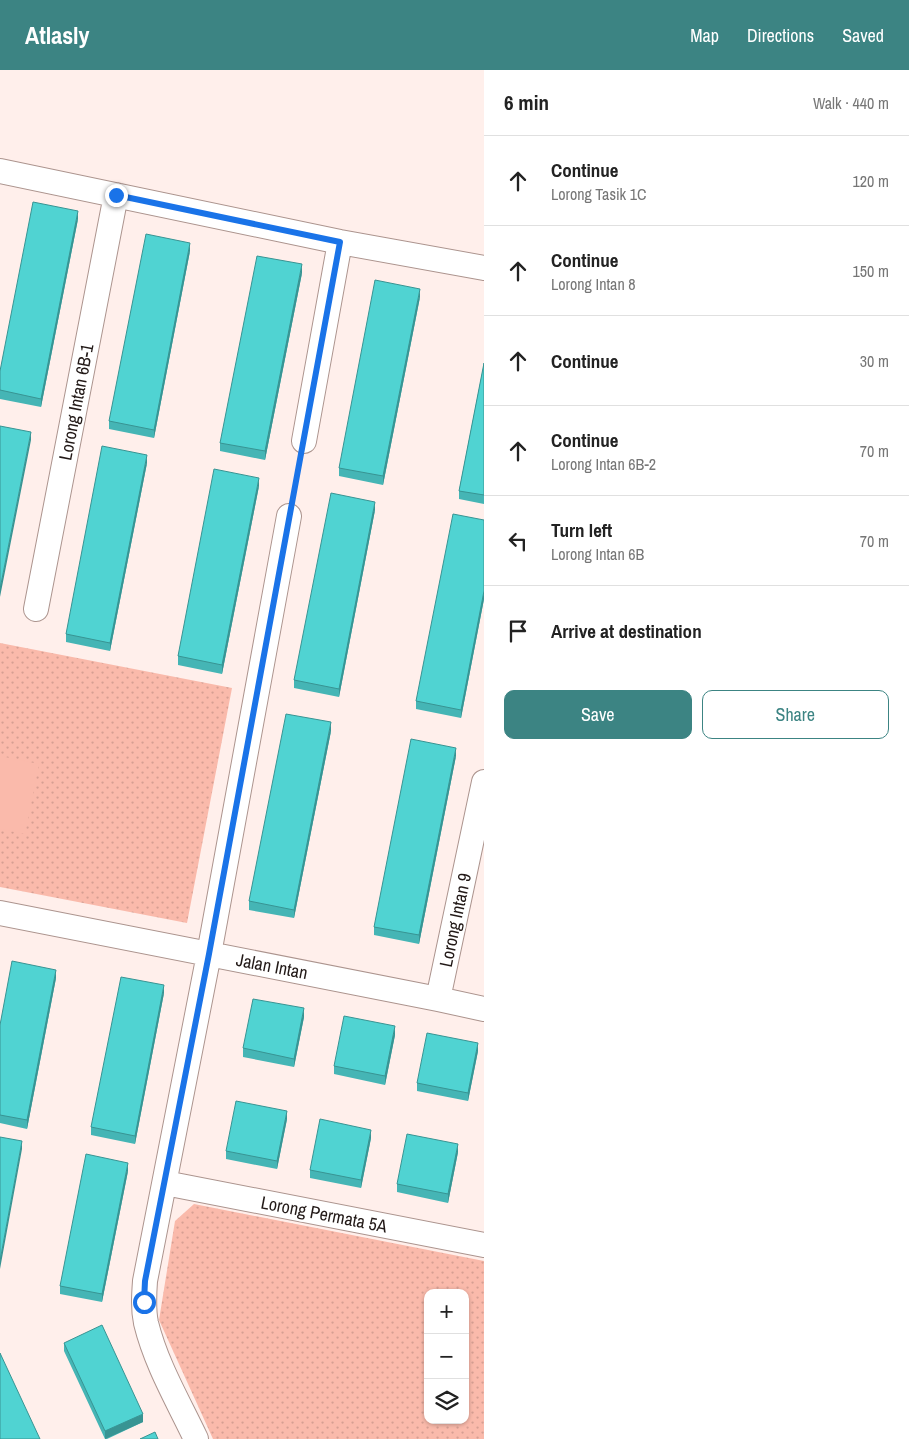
<!DOCTYPE html>
<html lang="en">
<head>
<meta charset="utf-8">
<style>
  body { margin:0; font-family:"Archivo Narrow",sans-serif; background:#f6f6f6; color:#222 }
  .controls { position:absolute; right:15px; bottom:15px; display:grid; overflow:hidden; border-radius:10px; box-shadow:0 1px 4px #0004 }
  .controls button { width:45px; height:45px; display:grid; place-items:center; padding:0; border:0; border-bottom:1px solid #e0e0e0; background:#fff; color:#222; font:25px sans-serif }
  .stop { position:absolute; width:15px; height:15px; margin:-11px; border:4px solid #1a73e8; border-radius:50%; background:#fff }
  .stop.end { background:#1a73e8; border-color:#fff; box-shadow:0 1px 5px #0008 }
  .list { margin:0; padding:0; list-style:none }
  h2 { display:flex; justify-content:space-between; align-items:center; height:65px; margin:0; padding:0 20px; font-size:21px }
  h2 small { font-size:16px; font-weight:400; color:#767676 }
  .list li { display:grid; grid-template-columns:32px 1fr auto; gap:15px; align-items:center; box-sizing:border-box; height:90px; padding:0 20px; border-top:1px solid #e0e0e0 }
  .list b { display:block; font-size:19px; white-space:nowrap }
  .list p { margin:0; font-size:16px; white-space:nowrap; color:#767676 }
  .list em { font-size:16px; font-style:normal; color:#767676 }
  .actions { display:flex; gap:10px; padding:15px 20px }
  .actions a { flex:1; padding:11px 0; border:1px solid #3c8483; border-radius:10px; text-align:center; font-size:18px; color:#3c8483 }
  .actions .main { background:#3c8483; color:#fff }
  .icon { flex:none; width:28px; height:28px; fill:none; stroke:currentColor; stroke-width:2; stroke-linecap:round; stroke-linejoin:round }
  .map { position:relative; flex:none; width:484px; height:1369px; overflow:hidden }
  header { display:flex; align-items:center; gap:30px; box-sizing:border-box; height:70px; padding:0 25px; background:#3c8483; color:#fff }
  header strong { font-size:24px }
  nav { display:flex; gap:28px; margin-inline-start:auto; font-size:18px }
  main { display:flex }
  aside { flex:1; background:#fff }
  .map>svg:first-child { display:block }
  .grass { fill:url(#grass-dots); fill-rule:evenodd }
  .pitch { fill:#fabaab }
  .lines { fill:none; stroke-linecap:round; stroke-linejoin:round }
  .street-casing { stroke:#ac948e; stroke-width:26 }
  .path { stroke:#8a7e7b; stroke-width:3; stroke-dasharray:4 4; stroke-linecap:butt }
  .street { stroke:#fff; stroke-width:24 }
  .wall { fill:#45b5b5 }
  .shaded-wall { fill:#389493 }
  .building { fill:#50d3d2; stroke:#389493 }
  .route { stroke:#1a73e8; stroke-width:6 }
  .labels { text-anchor:middle; dominant-baseline:central; stroke-width:4; stroke-linejoin:round; paint-order:stroke }
  .street-label { font-size:18px; fill:#221917; stroke:#fff }
</style>
</head>
<body>
<header>
<strong>Atlasly</strong>
<nav><a>Map</a><a>Directions</a><a>Saved</a></nav>
</header>
<main>
<div class="map">
<svg width="484" height="1369" viewBox="0 0 484 1369">
  <defs>
    <pattern id="grass-dots" width="8" height="8" patternUnits="userSpaceOnUse" patternTransform="scale(1.25)"><rect width="8" height="8" fill="#fabaab"/><path d="M2 2h.1M6 6h.1" fill="none" stroke="#d69f92" stroke-width="1.8" stroke-linecap="round"/></pattern>
  </defs>
  <rect width="100%" height="100%" fill="#ffefeb"/>
  <path class="grass" d="M0,573L232,618L187,853L0,817Z
    M194,1134L484,1191V1369H213L159,1250L175,1151ZM428,1223H465V1350H428Z"/>
  <path class="pitch" d="M0,686L39,694L25,764L0,759Z"/>
  <g class="lines">
    <defs>
      <path id="street" d="M0,101L340,172L484,198
        M304,371L340,172
        M36,539L116,125
        M0,843L438,929L484,939
        M438,929L484,712
        M165,1113L484,1175
        M196,1369C178,1331 156,1294 146,1253C143,1239 144,1225 145,1211L209,884L289,446"/>
    </defs>
    <use href="#street" class="street-casing"/>
    <path class="path" d="M293,426L300,390"/>
    <use href="#street" class="street"/>
  </g>
  <path class="wall" d="M78,149L41,337L0,329V301Z
    M190,181L154,368L109,359V351Z
    M302,203L265,390L220,381V373Z
    M420,227L383,415L339,406V398Z
    M484,293V434L459,429V421Z
    M147,393L110,581L66,572V564Z
    M259,416L222,604L178,595V586Z
    M375,440L339,627L294,618V610Z
    M484,450V529L461,648L416,639V631Z
    M331,661L294,848L249,840V831Z
    M456,686L419,874L374,865V857Z
    M56,908L27,1059L0,1053V955Z
    M164,923L135,1074L91,1065V1057Z
    M304,947L294,997L243,987V978Z
    M395,965L385,1015L334,1004V996Z
    M478,981L468,1031L417,1021V1013Z
    M287,1049L277,1099L226,1089V1081Z
    M371,1068L361,1118L310,1108V1100Z
    M458,1082L448,1133L397,1122V1114Z
    M128,1101L102,1232L60,1224V1216Z
    M64,1273L143,1352L107,1369H105L64,1281Z"/>
  <path class="shaded-wall" d="M78,141V149L41,337V329Z
    M190,173V181L154,368V360Z
    M302,194V203L265,390V381Z
    M420,219V227L383,415V406Z
    M31,362V370L0,527V519Z
    M147,385V393L110,581V573Z
    M259,408V416L222,604V595Z
    M375,432V440L339,627V619Z
    M484,521V529L461,648V640Z
    M331,652V661L294,848V840Z
    M456,678V686L419,874V865Z
    M56,900V908L27,1059V1050Z
    M164,915V923L135,1074V1066Z
    M304,938V947L294,997V989Z
    M395,956V965L385,1015V1006Z
    M478,973V981L468,1031V1023Z
    M287,1041V1049L277,1099V1091Z
    M371,1060V1068L361,1118V1110Z
    M22,1071V1079L0,1199V1191Z
    M458,1074V1082L448,1133V1124Z
    M128,1093V1101L102,1232V1224Z
    M143,1344V1352L105,1369V1361Z"/>
  <path class="building" d="M33,132L78,141L41,329L0,320V301Z
    M146,164L190,173L154,360L109,351Z
    M257,186L302,194L265,381L220,373Z
    M375,210L420,219L383,406L339,398Z
    M484,293V425L459,421Z
    M0,356L31,362L0,519Z
    M102,376L147,385L110,573L66,564Z
    M214,399L259,408L222,595L178,586Z
    M331,423L375,432L339,619L294,610Z
    M453,444L484,450V521L461,640L416,631Z
    M286,644L331,652L294,840L249,831Z
    M411,669L456,678L419,865L374,857Z
    M12,891L56,900L27,1050L0,1045V955Z
    M121,907L164,915L135,1066L91,1057Z
    M253,929L304,938L294,989L243,978Z
    M344,946L395,956L385,1006L334,996Z
    M427,963L478,973L468,1023L417,1013Z
    M236,1031L287,1041L277,1091L226,1081Z
    M320,1049L371,1060L361,1110L310,1100Z
    M407,1064L458,1074L448,1124L397,1114Z
    M0,1067L22,1071L0,1191Z
    M86,1084L128,1093L102,1224L60,1216Z
    M102,1255L143,1344L105,1361L64,1273Z
    M0,1283L40,1369H0Z
    M155,1362L158,1369H140Z"/>
  <g class="lines">
    <path class="route" d="M116,125L340,172L209,884L145,1211L144,1232"/>
  </g>
  <g class="labels">
    <g class="street-label">
      <text transform="translate(76 332) rotate(-79)">Lorong Intan 6B-1</text>
      <text transform="translate(455 850) rotate(-78)">Lorong Intan 9</text>
      <text transform="translate(272 896) rotate(11)">Jalan Intan</text>
      <text transform="translate(324 1144) rotate(11)">Lorong Permata 5A</text>
    </g>
  </g>
</svg>
<div class="controls">
<button>+</button>
<button>−</button>
<button><svg class="icon" aria-label="layers" viewBox="0 0 24 24"><path d="M12 4l9 5-9 5-9-5zM3 14l9 5 9-5"/></svg></button>
</div>
<div class="stop" style="left:144px;top:1232px"></div>
<div class="stop end" style="left:116px;top:125px"></div>
</div>
<aside>
<h2>6 min<small>Walk · 440 m</small></h2>
<ul class="list">
<li><svg class="icon" aria-label="ahead" viewBox="0 0 24 24"><path d="M12 20V5M6 11l6-6 6 6"/></svg><div><b>Continue</b><p>Lorong Tasik 1C</p></div><em>120 m</em></li>
<li><svg class="icon" aria-label="ahead" viewBox="0 0 24 24"><path d="M12 20V5M6 11l6-6 6 6"/></svg><div><b>Continue</b><p>Lorong Intan 8</p></div><em>150 m</em></li>
<li><svg class="icon" aria-label="ahead" viewBox="0 0 24 24"><path d="M12 20V5M6 11l6-6 6 6"/></svg><div><b>Continue</b></div><em>30 m</em></li>
<li><svg class="icon" aria-label="ahead" viewBox="0 0 24 24"><path d="M12 20V5M6 11l6-6 6 6"/></svg><div><b>Continue</b><p>Lorong Intan 6B-2</p></div><em>70 m</em></li>
<li><svg class="icon" aria-label="left" viewBox="0 0 24 24"><path d="M17 20v-9H6M10 6l-5 5 5 5"/></svg><div><b>Turn left</b><p>Lorong Intan 6B</p></div><em>70 m</em></li>
<li><svg class="icon" aria-label="arrive" viewBox="0 0 24 24"><path d="M6 21V4h12l-3 4 3 4H6"/></svg><div><b>Arrive at destination</b></div></li>
</ul>
<div class="actions"><a class="main">Save</a><a>Share</a></div>
</aside>
</main>
</body>
</html>
